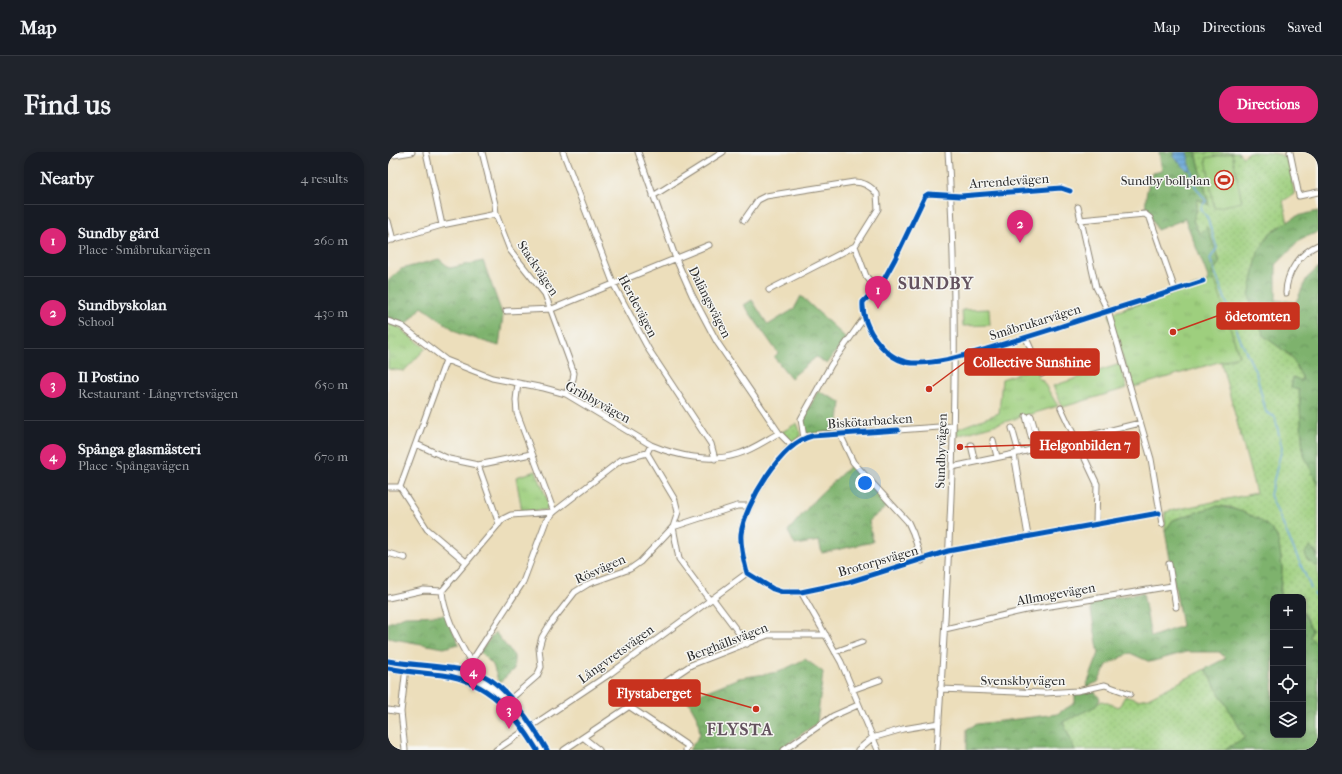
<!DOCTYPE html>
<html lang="en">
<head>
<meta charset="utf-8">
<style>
  body { margin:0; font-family:"IM FELL French Canon",serif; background:#20242c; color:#f1f3f6 }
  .controls { position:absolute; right:12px; bottom:12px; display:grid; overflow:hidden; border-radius:8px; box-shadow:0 2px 6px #0003 }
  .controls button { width:36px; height:36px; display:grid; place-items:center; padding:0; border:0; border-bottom:1px solid #363941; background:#171b24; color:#f1f3f6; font:20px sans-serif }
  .you { position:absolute; left:477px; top:331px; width:14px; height:14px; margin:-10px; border:3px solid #fff; border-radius:50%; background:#1a73e8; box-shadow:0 0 0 6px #1a73e833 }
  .badge { display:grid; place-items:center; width:26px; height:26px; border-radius:50%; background:#db2777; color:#fff; font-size:13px; font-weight:700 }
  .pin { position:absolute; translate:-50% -33px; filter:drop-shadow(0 1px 2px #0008) }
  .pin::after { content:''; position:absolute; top:21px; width:14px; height:12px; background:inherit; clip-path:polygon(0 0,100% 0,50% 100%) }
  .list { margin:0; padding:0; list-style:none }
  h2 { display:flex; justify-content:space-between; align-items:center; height:52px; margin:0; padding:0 16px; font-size:17px }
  h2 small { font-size:13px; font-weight:400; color:#9ea1a6 }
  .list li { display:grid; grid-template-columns:26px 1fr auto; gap:12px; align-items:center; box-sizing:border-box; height:72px; padding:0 16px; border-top:1px solid #363941 }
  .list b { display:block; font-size:15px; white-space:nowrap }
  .list p { margin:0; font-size:13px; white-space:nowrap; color:#9ea1a6 }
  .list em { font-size:13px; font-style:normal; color:#9ea1a6 }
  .icon { flex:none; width:22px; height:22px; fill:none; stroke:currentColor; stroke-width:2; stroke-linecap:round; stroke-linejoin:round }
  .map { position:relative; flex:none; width:930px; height:598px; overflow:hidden; border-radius:16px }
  header { display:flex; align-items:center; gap:24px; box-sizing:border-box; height:56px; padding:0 20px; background:#171b24; border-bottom:1px solid #363941 }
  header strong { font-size:19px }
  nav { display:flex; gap:22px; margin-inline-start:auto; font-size:14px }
  .intro { display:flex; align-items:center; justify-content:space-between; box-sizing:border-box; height:96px; padding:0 24px }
  h1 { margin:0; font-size:28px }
  .button { padding:10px 18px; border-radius:16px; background:#db2777; color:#fff; font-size:14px; font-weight:700 }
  main { display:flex; gap:24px; padding:0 24px }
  aside { flex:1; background:#171b24; border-radius:16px; box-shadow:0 2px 6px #0003 }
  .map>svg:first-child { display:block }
  .grass { fill:url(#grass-dots); stroke:#647d54 }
  .forest { fill:url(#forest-crowns); stroke:#546e4c }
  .park { fill:url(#park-tufts); stroke:#647d54 }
  .pitch { fill:#9ecf7e; stroke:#647d54 }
  .water { fill:url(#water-rules); stroke:#486881 }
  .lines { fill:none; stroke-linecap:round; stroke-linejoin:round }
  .stream { stroke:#65a4d7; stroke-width:1.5 }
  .street-casing { stroke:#8c8473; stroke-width:7 }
  .secondary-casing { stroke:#8c8473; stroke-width:9 }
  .street { stroke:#fff; stroke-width:5 }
  .secondary { stroke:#fff; stroke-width:7 }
  .cycleway-casing { stroke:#f6f6f2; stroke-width:8 }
  .cycleway { stroke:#0057b8; stroke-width:5 }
  .labels { text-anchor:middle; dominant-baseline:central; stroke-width:3; stroke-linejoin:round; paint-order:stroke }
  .poi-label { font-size:13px; fill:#2b2b2b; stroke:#f6f6f2; text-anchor:end }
  .street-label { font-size:13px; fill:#2b2b2b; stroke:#f6f6f2 }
  .district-label { font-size:17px; font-weight:bold; letter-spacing:1px; fill:#63525e; stroke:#f6f6f2 }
  .leader { fill:none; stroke:#c8321e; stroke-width:1.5 }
  .callout-dot { fill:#c8321e; stroke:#f6f6f2; stroke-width:1.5 }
  .callout { fill:#c8321e; stroke:#c8321e; stroke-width:1.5 }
  .callout-label { font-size:14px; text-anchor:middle; font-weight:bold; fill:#fff }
</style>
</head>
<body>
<header>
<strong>Map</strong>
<nav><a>Map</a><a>Directions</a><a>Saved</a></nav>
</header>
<div class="intro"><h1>Find us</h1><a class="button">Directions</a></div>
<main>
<aside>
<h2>Nearby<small>4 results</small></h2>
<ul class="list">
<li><span class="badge">1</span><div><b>Sundby gård</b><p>Place · Småbrukarvägen</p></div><em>260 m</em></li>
<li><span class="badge">2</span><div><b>Sundbyskolan</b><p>School</p></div><em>430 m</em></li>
<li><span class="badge">3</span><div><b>Il Postino</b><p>Restaurant · Långvretsvägen</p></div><em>650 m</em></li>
<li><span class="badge">4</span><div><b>Spånga glasmästeri</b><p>Place · Spångavägen</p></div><em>670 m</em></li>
</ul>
</aside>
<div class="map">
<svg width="930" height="598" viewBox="0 0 930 598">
  <defs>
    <pattern id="grass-dots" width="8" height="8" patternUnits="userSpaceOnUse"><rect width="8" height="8" fill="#9ecf7e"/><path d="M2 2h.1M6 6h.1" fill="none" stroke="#88b26d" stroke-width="1.8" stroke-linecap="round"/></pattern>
    <pattern id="forest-crowns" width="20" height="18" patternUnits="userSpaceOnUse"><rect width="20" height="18" fill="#7eb26d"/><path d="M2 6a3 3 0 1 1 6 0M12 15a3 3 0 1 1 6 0" fill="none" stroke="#67915a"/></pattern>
    <pattern id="park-tufts" width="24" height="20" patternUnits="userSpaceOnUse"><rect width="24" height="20" fill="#9ecf7e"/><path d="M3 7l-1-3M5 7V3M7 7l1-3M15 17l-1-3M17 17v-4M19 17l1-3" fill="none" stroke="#88b26d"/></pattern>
    <pattern id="water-rules" width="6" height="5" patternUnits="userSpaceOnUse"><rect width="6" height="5" fill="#65a4d7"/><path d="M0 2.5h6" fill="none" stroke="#5386af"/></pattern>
  </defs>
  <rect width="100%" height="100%" fill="#f6f6f2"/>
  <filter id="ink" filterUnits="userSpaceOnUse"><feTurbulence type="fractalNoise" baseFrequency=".025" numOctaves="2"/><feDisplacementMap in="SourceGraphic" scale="8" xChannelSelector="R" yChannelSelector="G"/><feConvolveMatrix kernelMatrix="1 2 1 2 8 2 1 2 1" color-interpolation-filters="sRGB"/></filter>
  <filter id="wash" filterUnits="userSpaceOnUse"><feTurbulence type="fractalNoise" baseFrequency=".012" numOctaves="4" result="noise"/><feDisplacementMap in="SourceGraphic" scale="16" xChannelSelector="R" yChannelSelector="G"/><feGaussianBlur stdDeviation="0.9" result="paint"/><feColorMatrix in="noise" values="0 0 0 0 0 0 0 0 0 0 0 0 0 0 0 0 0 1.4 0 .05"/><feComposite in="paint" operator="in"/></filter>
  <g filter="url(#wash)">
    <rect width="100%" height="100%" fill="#ecdebb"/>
    <path class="grass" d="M808,0H850L855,5L860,0C872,0 892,0 901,7L906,42L895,49L900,71L882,81L876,184C891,195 914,208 914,230L905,225L903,236L911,237L915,301L930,333V405L927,398L928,414L930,413V493L922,485L924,478L915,460V445H892L894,416L889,384L878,373L864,364L841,355L828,354L785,368L777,379V360L868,341L833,210L851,204L824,121L832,109L819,76L812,82L805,69L809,57V47L821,53Z
      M409,271L413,282L411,286L404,290L394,280Z
      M817,517L857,585L837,598H687L675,570L714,549L731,555L737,544L749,548L760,546Z"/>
    <path class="forest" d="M771,0H787L786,2L789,8L799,18H803L799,0H808L821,53L809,47V57L805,69L812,82L819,75L832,110L824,121L851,204L733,160L736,156L819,131L820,125L797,67L769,78L763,64L758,59C757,43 759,36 765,21L774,19Z
      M930,59V80L913,87L888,113V148L908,150L919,126L930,116V333L915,301L911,238L903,236L905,225L914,229V225L903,204L876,184L861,144L870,100L882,81L909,64Z
      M51,107L62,116L95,109L115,164L111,194L72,182L34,155L17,174L0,166V129L13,117Z
      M413,144L458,186L439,212L428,205L403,226L386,205L390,201L356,153L364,148L380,173L406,157Z
      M430,239L453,250L450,279L417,282L415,268Z
      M464,312L501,353L481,369L485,390L434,401L431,389L407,393L400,379L429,345Z
      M828,354C848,356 876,365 888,383C891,388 894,411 894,417C894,426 891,436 892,445H885V583H915V460L924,478L922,485L930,493V587L924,598H837L857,585L817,517L838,506L831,500H798L762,510L742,501L719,513L710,530L698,535L711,501L701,449L755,441L763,485L794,474L777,379L785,368Z
      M922,395C929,400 930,405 930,413L928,414L919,408L917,401Z
      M58,463L71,492L56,496L0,486V471L17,464Z
      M107,480L126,504V517L111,531L105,513L92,500Z
      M417,507L435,520L429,571L391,598H301L312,583L310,567L299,547L351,526L391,520Z
      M707,540L712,547L708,554L675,570L687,598H579V577L589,572L669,562L687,551V542Z"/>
    <path class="park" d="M827,128L851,204L746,235L732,199L721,162Z
      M0,171L10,175L38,196L16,219L0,217Z
      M732,212L739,236L675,255L665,234Z
      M648,215L650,218V226L654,228L670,254L569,284V277L611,261L614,227Z
      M148,319L162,355L159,358L134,359L128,325Z"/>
    <path class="pitch" d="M844,1L854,50L826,56L818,6Z
      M601,157L602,173L575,174L574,158Z"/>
    <path class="water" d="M787,0H799L803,18H799L786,5Z"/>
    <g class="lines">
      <path class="stream" d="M803,18L807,34L818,49L813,55L814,59L819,65L829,96L822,107L853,189L868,221L878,260L887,265L894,296L882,343L923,436
        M926,441L930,447"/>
    </g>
  </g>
  <g filter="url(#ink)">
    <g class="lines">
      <defs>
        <path id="street" d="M38,0L54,73
          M94,0L107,52L108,62L122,98L157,142L186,221L185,227L178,242
          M175,0L226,133L261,198L323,292L327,307
          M250,0L288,107L304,143L329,190L391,281L404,294
          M902,0L911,44L930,40
          M0,4L24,0
          M682,39L673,36L573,44L540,42L537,44L507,107L495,129L475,150C473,175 498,209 524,211C549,212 575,204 599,197C626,189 653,181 680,172C725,157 770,144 815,129
          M265,44L335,0
          M690,55L708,135L720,159L763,307L774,372
          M356,68L370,48L378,44L466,30C476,30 483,34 489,42L490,57L467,94L478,124L488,136
          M692,68L757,62L762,66L787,138
          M0,69L5,88
          M0,89L54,73L108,62
          M381,138L467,94
          M898,141C898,121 912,101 930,93
          M118,159L164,157L321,93
          M0,169L14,174L58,208L104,226L156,236L178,242L263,293C289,304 322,311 350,302C364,298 378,288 391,281
          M638,186L654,222
          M673,256L709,332L708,371
          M638,264L646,297
          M643,264L652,295
          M624,276L631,301
          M510,278L565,274
          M486,279C470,281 429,280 417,285C392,295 356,356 353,382C352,395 356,409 359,421L385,437L394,440H413L461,430L560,399L771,361
          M452,282L465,310L520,370L525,381L534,409
          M416,286L413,267L443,213L476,166
          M605,288L609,305
          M28,292L61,307L90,313L143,302
          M583,293L587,310
          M259,301L287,348L290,360L285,375L291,407L320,446L326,448L359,492
          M626,302L640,384
          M90,313L111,372
          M564,315L626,302L752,271
          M0,335H12
          M12,335L58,208
          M12,335L39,377L78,410
          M0,401L17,406
          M781,412L788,455
          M54,439L115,367L123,363L166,360L129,261L128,248L130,231
          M54,439C56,463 70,489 83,510
          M413,440L453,510L490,598
          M0,446L36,438L54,439
          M557,477L638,458L784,434
          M447,500L474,490
          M81,525L83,510L135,430L158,369L166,360L233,308L259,301L263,293
          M552,537L657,541L689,539L717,533L742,542
          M464,538L492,528
          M119,550L149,524L153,515L151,496L154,485L162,472L187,440L200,432L242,417L252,410L285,375L349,354H362
          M242,555L300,594L298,598
          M0,558L13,560
          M196,586L211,598
          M17,598L13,560L18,515
          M108,598L223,521L359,421
          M176,598L303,513L380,483H438
          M396,598L445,564L470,553
          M470,598L484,586L515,577L551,571
          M549,598C562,399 574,199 560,0"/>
        <path id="secondary" d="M0,512C24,517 50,517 73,522C110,531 137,567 154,598"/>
      </defs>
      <use href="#street" class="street-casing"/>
      <use href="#secondary" class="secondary-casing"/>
      <use href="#street" class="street"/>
      <use href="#secondary" class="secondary"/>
      <defs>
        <path id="cycleway" d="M682,39L673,36L573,44L540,42L537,44L507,107L495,129L475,150C473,175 498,209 524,211C549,212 575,204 599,197C626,189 653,181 680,172C725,157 770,144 815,129
          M510,278L424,284C393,291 357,352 353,382C352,395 356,409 359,421L385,437L394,440H413L461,430L560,399L771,361
          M0,509C27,514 70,514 94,523C118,533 146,575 159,598
          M0,516C18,520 36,521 55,523C100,529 127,561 149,598"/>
      </defs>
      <use href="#cycleway" class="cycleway-casing"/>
      <use href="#cycleway" class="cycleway"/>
    </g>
  </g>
  <defs>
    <symbol id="stadium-ring" viewBox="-11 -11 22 22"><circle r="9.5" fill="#f6f6f2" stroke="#c8321e" stroke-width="1.5"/><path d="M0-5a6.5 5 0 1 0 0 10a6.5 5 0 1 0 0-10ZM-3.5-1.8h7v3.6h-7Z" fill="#c8321e"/></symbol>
  </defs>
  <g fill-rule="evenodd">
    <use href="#stadium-ring" x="825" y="17" width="22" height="22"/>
  </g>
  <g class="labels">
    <g class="poi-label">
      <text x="822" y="28">Sundby bollplan</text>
    </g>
    <g class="street-label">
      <text transform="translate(621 29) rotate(-4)">Arrendevägen</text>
      <text transform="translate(150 116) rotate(56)">Stackvägen</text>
      <text transform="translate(322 150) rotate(63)">Dalängsvägen</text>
      <text transform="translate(250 154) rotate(62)">Herdevägen</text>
      <text transform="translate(647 170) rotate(-17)">Småbrukarvägen</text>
      <text transform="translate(210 250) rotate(29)">Gribbyvägen</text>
      <text transform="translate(482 269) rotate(-4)">Biskötarbacken</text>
      <text transform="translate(553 299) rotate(-88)">Sundbyvägen</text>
      <text transform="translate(490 409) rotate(-16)">Brotorpsvägen</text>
      <text transform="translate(212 417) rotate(-24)">Rösvägen</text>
      <text transform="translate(668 442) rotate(-10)">Allmogevägen</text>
      <text transform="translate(339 490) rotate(-21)">Berghällsvägen</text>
      <text transform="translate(228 502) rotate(-36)">Långvretsvägen</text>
      <text x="635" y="528">Svenskbyvägen</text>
    </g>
    <g class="district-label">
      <text x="548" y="131">SUNDBY</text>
      <text x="352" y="577">FLYSTA</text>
    </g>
  </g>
  <path class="leader" d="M785 180L829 164M541 237L577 210M572 295L643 293M368 557L312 541"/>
  <g class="callout-dot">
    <circle cx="785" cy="180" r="4"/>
    <circle cx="541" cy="237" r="4"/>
    <circle cx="572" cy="295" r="4"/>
    <circle cx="368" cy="557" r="4"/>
  </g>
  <g class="callout">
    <rect x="829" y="151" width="82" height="26" rx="4"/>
    <rect x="577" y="197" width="134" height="26" rx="4"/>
    <rect x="643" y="280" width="108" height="26" rx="4"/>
    <rect x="221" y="528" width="91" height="26" rx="4"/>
  </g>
  <g class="callout-label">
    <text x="870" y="169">ödetomten</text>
    <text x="644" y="215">Collective Sunshine</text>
    <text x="697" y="298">Helgonbilden 7</text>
    <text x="266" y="546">Flystaberget</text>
  </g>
</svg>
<div class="controls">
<button>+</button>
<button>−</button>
<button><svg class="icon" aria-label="locate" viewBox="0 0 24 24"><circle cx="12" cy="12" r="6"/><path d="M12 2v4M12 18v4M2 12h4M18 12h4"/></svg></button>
<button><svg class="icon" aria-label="layers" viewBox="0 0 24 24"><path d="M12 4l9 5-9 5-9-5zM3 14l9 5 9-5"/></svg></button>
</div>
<div class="you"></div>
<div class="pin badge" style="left:490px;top:157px">1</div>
<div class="pin badge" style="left:632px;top:91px">2</div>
<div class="pin badge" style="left:121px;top:577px">3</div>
<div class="pin badge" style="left:85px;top:539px">4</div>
</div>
</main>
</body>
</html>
